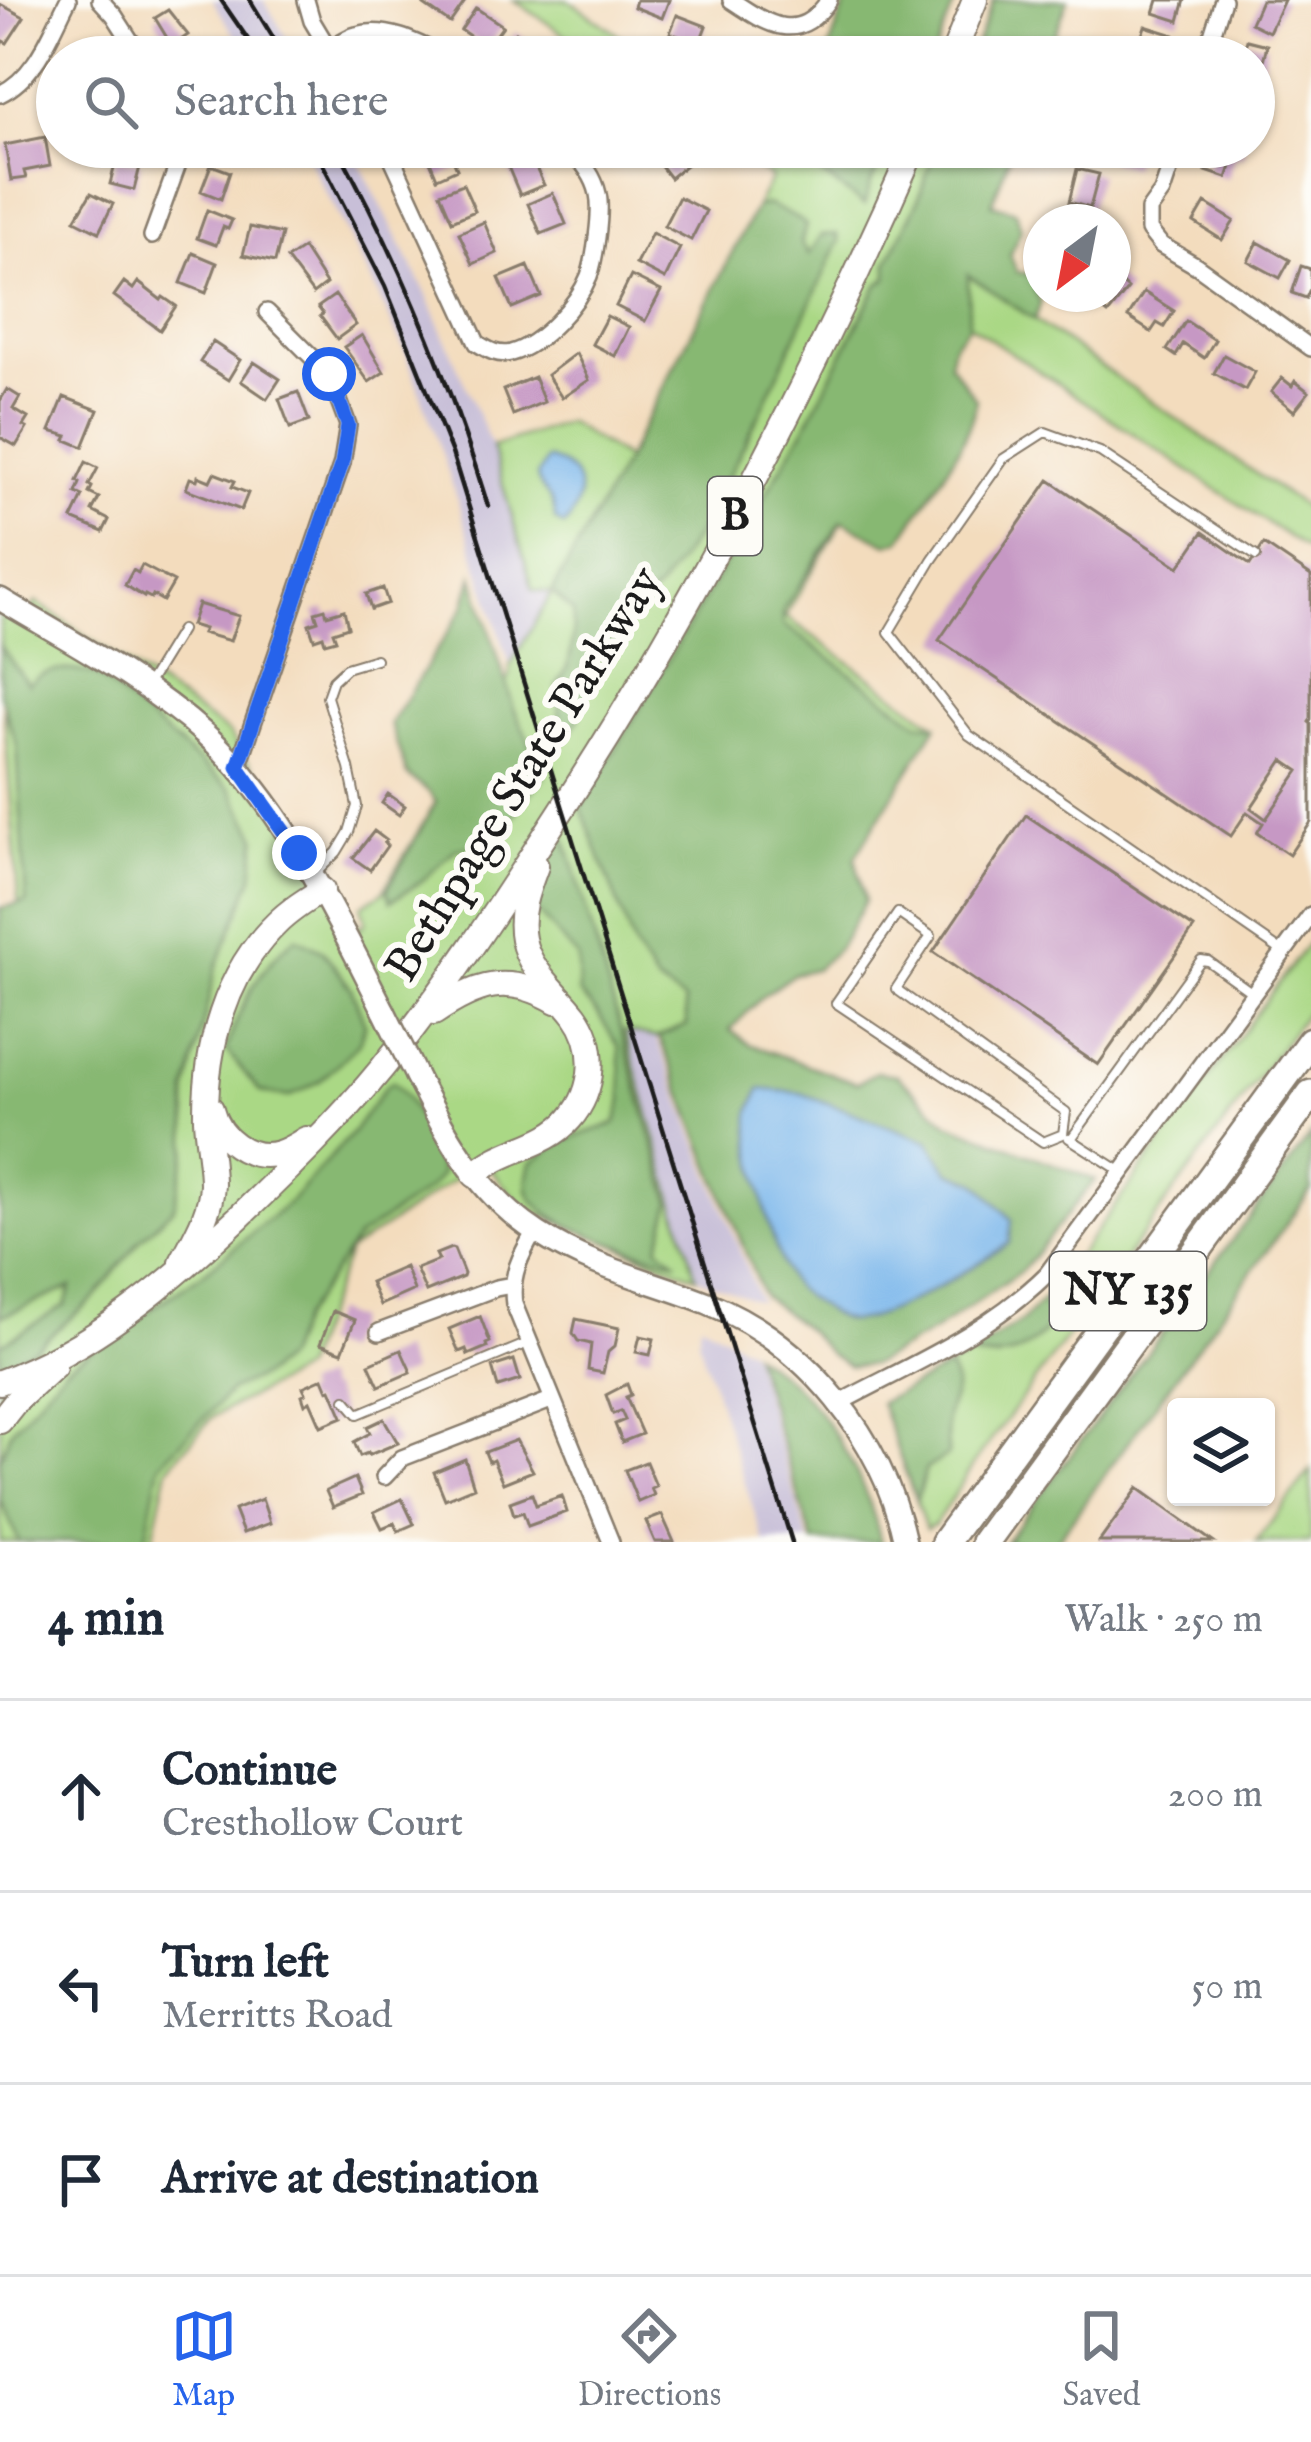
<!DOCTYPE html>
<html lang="en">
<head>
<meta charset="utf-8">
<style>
  body { margin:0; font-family:"IM FELL English",serif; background:#f2f2f3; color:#1f2937 }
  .controls { position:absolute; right:36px; bottom:36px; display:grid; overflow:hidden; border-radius:12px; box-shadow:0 3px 9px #0004 }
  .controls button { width:108px; height:108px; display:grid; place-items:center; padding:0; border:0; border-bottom:3px solid #e0e1e3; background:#fff; color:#1f2937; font:60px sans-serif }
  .compass { position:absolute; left:1023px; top:204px; width:108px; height:108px; border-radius:50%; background:#fff; box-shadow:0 3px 9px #0004; rotate:212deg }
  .stop { position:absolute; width:36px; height:36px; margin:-27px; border:9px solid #2563eb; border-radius:50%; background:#fff }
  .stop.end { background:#2563eb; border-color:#fff; box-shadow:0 3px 12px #0008 }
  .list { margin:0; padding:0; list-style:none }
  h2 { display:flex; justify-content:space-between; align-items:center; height:156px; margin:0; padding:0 48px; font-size:51px }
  h2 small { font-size:39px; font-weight:400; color:#747a83 }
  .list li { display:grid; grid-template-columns:78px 1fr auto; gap:36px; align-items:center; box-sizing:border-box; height:192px; padding:0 48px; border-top:3px solid #e0e1e3 }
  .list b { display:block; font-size:45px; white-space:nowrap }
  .list p { margin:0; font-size:39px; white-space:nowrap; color:#747a83 }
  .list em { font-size:39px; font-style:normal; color:#747a83 }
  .icon { flex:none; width:66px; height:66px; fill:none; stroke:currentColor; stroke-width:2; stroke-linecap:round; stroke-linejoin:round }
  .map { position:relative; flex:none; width:1311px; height:1542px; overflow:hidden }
  .search { position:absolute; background:#fff; box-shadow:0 3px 9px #0004; left:36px; right:36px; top:36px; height:132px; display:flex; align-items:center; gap:30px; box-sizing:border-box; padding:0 42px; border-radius:66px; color:#747a83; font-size:45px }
  .sheet { height:732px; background:#fff }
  nav { display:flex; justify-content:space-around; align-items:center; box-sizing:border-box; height:168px; border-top:3px solid #e0e1e3; background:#fff; font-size:33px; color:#747a83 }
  nav a { display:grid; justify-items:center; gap:6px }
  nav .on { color:#2563eb }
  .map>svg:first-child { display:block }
  .industrial { fill:#c8bfd8 }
  .green { fill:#aad885; stroke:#637a50; stroke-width:3 }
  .forest { fill:#87b872; stroke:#526a47; stroke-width:3; fill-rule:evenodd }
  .water { fill:#78b5eb; stroke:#4a6884; stroke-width:3 }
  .building { fill:#c698c4; fill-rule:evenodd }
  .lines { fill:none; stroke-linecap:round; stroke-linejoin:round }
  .service-casing { stroke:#887c6c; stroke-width:12 }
  .minor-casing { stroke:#887c6c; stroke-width:20 }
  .secondary-casing { stroke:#887c6c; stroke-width:26 }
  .trunk-casing { stroke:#887c6c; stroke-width:28 }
  .motorway-casing { stroke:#887c6c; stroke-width:32 }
  .service { stroke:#fff; stroke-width:8 }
  .minor { stroke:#fff; stroke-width:15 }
  .secondary { stroke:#fff; stroke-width:21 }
  .trunk { stroke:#fff; stroke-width:24 }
  .motorway { stroke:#fff; stroke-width:27 }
  .rail { stroke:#1c1c1c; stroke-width:4.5 }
  .secondary-bridge-casing { stroke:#887c6c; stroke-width:26; stroke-linecap:butt }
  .secondary-bridge { stroke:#fff; stroke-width:21 }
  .route { stroke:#2563eb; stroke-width:15 }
  .labels { text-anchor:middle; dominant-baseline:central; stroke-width:12; stroke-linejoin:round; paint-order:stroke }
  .shield { fill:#fdfcf7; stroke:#605f5e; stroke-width:3 }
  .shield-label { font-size:45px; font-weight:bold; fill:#1c1c1c }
  .street-label { font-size:48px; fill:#1c1c1c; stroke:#fdfcf7 }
</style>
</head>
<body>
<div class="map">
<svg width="1311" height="1542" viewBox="0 0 1311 1542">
  <rect width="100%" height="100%" fill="#fdfcf7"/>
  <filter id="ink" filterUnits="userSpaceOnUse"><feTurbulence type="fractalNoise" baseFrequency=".00833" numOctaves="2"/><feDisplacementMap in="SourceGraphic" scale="24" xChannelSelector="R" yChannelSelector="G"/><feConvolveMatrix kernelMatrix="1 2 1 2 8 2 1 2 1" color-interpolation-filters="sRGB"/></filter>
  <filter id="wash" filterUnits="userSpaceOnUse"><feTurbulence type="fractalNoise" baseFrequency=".004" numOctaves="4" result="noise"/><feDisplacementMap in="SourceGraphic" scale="48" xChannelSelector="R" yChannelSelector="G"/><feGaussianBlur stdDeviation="2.7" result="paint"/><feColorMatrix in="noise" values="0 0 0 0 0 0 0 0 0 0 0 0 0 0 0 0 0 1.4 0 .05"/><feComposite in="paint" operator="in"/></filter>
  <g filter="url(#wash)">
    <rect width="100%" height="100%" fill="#f3dcbd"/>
    <path class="industrial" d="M212,0H264L298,57H249Z
      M302,147H351L355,154L425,291L492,447L533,590L552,592L545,775L443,456L406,354L371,280Z
      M586,810L656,1037L760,1302L696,1277L625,1030Z
      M700,1322L750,1350L809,1542H764L698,1339Z"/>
    <path class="green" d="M514,0H569L650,57H597Z
      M728,147H777L784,152L787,147H1012L968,274L1311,512V552L950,312L843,521L785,616L937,725L716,1050L625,1031L696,1277L532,1212C511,1197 499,1179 484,1160L349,1251L302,1370L212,1417L168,1468L152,1542H0V955L20,923L0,658L4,652L0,646V613L21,625L36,602L229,733L361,928L366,921L361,906L382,893L510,676V666L552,593L533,590L492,447L567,422L626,459L771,178Z
      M1311,939V1006L978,1458L935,1524L926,1529L916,1501L926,1469L948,1454C948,1442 945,1426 947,1414C952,1391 962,1394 948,1367L967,1356L997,1359L1059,1311L1043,1308L1055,1287Z
      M1311,1470V1542H1256Z"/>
    <path class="forest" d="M847,0H956L933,57H826Z
      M994,0H1068L1046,57H971Z
      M793,147H890L872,180L864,205L791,152Z
      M936,147H1012L992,204L1016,211L1021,229L1010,255L1017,272L1041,276V283L1035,289L1041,302L1035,320L968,275L969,325L953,345L949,363L976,399C973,439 923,505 901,540L888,544L842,521L783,610V624L919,723L937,725L855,857L865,901L839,948L816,969L794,974L763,996L730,1030L749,1044L857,1083L876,1072L897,1075L948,1123L1095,1180L1024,1269L933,1332L872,1365L849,1366L830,1354L806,1329L763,1296L659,1036L687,1025L684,1001L657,983L635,949L581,808L804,429L877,286L888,277V262L917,203ZM928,1141L949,1172L977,1182L1012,1220L1009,1243C968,1271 895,1320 844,1320Z
      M767,204L800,220L806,225L801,243L809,254L822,235L837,234L839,241L763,407L704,525L661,586L626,620L597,663L577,723L562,742L557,685C574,662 573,640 573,612L552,592L626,460L756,207Z
      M473,575L514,709L545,775L498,836L490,842L456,849L422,881L391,901L387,890L436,802L428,791L407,775L390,724L464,607Z
      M0,646L28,684C48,666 72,668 97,675L231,789L257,837L253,877L216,968L187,1091V1150L174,1207L139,1241L95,1298L36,1347L0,1366V1345L65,1305L71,1287L0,1317V908L26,902L17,745L0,694Z
      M564,834L671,1203L659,1247L678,1262C644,1253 538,1227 528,1190C526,1182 529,1172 531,1163L560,1142L616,1123L623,1100L619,1047L598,1014L579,993L578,958L533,907L541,869Z
      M296,937L323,951L351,988L365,1024L359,1043L320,1081L289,1097L260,1092L226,1050C241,1004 258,968 296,937Z
      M393,1082C412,1098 437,1150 441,1175L430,1188L357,1238L301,1319L285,1358L264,1375L231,1390L160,1464L145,1542H19L0,1499V1460L10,1432L66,1367L201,1275L290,1202L353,1132L386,1086Z
      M1311,1135V1190L1056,1542H1005Z
      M1055,1287L1044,1308L1061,1311C1031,1350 1018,1362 967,1356L1022,1321Z
      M753,1353C766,1363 780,1372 792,1383C834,1421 869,1487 881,1542H813Z
      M948,1367C962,1394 952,1391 947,1414C945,1426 948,1442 948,1455L926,1469L916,1501L880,1403Z"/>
    <path class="water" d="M547,459C584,468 588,499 564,526L555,520C555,493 541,496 537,476Z
      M760,1089L801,1093L928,1141L949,1172L977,1182L1012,1220L1009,1243C981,1262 876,1330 844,1320C833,1317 798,1293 792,1284C774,1257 747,1147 750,1115C751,1107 757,1097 760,1089Z"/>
    <g id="blocks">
      <path class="building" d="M427,0H466L450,23L424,5Z
        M636,0H669L662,18L634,7Z
        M1158,0H1185L1179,21L1154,13Z
        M1261,0H1284L1269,32L1251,23Z
        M0,4L24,17L7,43L3,41L0,47Z
        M476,8L503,26L487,48L461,30Z
        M168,10L188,35L172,46L155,18Z
        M677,15L706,26L699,44L670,33Z
        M1145,26L1174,35L1167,57H1135Z
        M516,32L541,49L536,57H499Z
        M1247,40L1267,45L1258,80L1254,79V57H1242Z
        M45,137L50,166L24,171L26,178L11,180L5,145Z
        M424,147H448L457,169L437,178Z
        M653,147H680L691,161L670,178L649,151Z
        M1113,147H1137L1132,167L1109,161Z
        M1214,147H1245L1242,157L1235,155L1227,178L1206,171Z
        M525,154L531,168L535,166L544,185L520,195L506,162Z
        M117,157L141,163L134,190L110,184Z
        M211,165L230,172L221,199L201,191Z
        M1077,169L1099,174L1090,208L1069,202Z
        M463,184L475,211L452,221L440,193Z
        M91,193L113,204L99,232L75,220Z
        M553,193L566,224L541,234L528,204Z
        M679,197L706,211L691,240L664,226Z
        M1205,203L1234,221L1222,240L1194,222Z
        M207,210L232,220L228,229L223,227L216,245L197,238Z
        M484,222L497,253L473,264L459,233Z
        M250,227L282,234L275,262L243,255Z
        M652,233L680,248L665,279L636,264Z
        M1258,242L1290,260L1280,278L1248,261Z
        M303,248L326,284L313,294L287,259Z
        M193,253L217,263L206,293L181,283Z
        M528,266L541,296L512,308L499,278Z
        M1301,266L1311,269V292L1309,291L1306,298L1292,293Z
        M1113,275L1128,289L1108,314L1099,307L1107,297L1103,294H1113Z
        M631,276L661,291L645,321L616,306Z
        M124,282L133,289L138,282L161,300L163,297L176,306L160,330L114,296Z
        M1144,292L1174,311L1164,327L1157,323L1151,332L1128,317Z
        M335,295L356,325L337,339L320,316L323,314L318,307Z
        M607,316L629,327L615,356L592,344Z
        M1186,321L1215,340L1204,358L1183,344L1176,356L1167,350Z
        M362,335L384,372L369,382L344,347Z
        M213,342L240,360L228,380L200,362Z
        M576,353L589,380L562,398L547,375Z
        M1224,355L1255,372L1245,390L1214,373Z
        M254,362L280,379L267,399L241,381Z
        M534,377L544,402L513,415L503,390Z
        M1282,378L1292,386L1295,381L1309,392L1294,411L1271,392Z
        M7,389L20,397L13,409L28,418L23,426L27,428L16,446L0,437V401Z
        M298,392L309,421L290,428L279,399Z
        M64,397L98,410L83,447L66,440L68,436L50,431Z
        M86,462L98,468L89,485L92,487L89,493L99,498L92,511L109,520L103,532L72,519L83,496L76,493L80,483L77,481Z
        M214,473L235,481L232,487L248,493L241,510L186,489L190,478L197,480L198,476L210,481Z
        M1049,480L1179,567L1203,532L1250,565L1264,544L1311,576V719L1309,722L1311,724V822L1289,855L1257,833L1263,823L1247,812L1231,836L939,640ZM1283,760L1299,771L1266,819L1251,808Z
        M142,565L174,582L163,601L153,595L151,598L145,595L144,597L125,585L133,570L138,573Z
        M383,588L388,603L371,609L366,594Z
        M198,604L239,616L230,641L202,633L204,629L191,625Z
        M325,609L327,615L344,610L348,627L333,632L336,640L325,643L323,636L314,639L309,624L318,621L315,612Z
        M388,794L405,806L399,815L382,803Z
        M1026,815L1194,928L1098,1065L933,952Z
        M374,831L386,840L384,843L387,846L370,870L353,858Z
        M451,1248L454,1249L464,1274L463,1277L426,1292L416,1269L439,1260L436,1254Z
        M405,1267L414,1290L380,1305L370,1282Z
        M333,1311L355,1320L342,1352L320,1344Z
        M480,1316L490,1342L486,1344L487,1347L468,1355L466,1349L459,1352L449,1329Z
        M576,1319L619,1328L615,1346L608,1352L603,1373L588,1370L591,1344L578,1341L573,1333Z
        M640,1336L654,1339L650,1355L636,1352Z
        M401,1350L411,1372L379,1386L369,1364Z
        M514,1360L520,1380L498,1387L492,1367Z
        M323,1378L328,1390L331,1389L343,1417L321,1426L310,1401L305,1404L302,1395L306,1393L303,1387Z
        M627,1384L631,1395L626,1397L642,1434L622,1442L615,1424L625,1420L621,1411L613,1414L606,1395Z
        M384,1419L398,1443L369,1455L368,1453L360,1456L354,1442L370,1433L367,1427Z
        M516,1440L533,1471L503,1483L493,1460L489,1462L485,1452Z
        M465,1459L474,1487L445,1499L434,1472Z
        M646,1462L656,1486L651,1488L654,1495L638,1502L625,1470Z
        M355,1478L362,1495L333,1507L326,1491Z
        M1138,1488L1213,1542H1099Z
        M532,1494L536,1505L562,1496L567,1512L528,1526L523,1512L514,1515L510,1502Z
        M262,1499L270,1523L243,1533L234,1510Z
        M402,1499L414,1524L398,1531L394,1523L382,1528L374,1512Z
        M662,1515L674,1542H655L646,1521Z"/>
    </g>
  </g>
  <g filter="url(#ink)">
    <use href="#blocks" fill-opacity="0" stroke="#887c6c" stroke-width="3"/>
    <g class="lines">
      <defs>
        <path id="service" d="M1256,556L1100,452L1045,432L1003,459L932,560L889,632L969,735L1283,952
          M146,687L181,630
          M314,875L337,852L349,832L357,806L349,768L327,697L333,680L346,668L376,659
          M898,913L931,936L896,989L1066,1112L1063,1134L1043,1142L836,1003Z
          M1069,1138L1122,1172
          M1071,1139L1201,960L1208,961L1254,994
          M346,1400L358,1414L528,1343"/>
        <path id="minor" d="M100,0L114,15L141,57
          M306,0L312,21L333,56
          M731,0C767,24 798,46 829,0
          M328,49C337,45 347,37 356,35C387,26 418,43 445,57
          M1205,57L1223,0
          M0,94C36,77 50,35 68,0
          M387,147L477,343C488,350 498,356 511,353C541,345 578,304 589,276C595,260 602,211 598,194C594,175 581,161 569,147
          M1177,147L1162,192L1149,210V230L1161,245L1197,266L1311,348
          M152,236L177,167L179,147
          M238,767L342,463L348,425L329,374L267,312
          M535,1231C520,1256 510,1276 514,1304L611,1542
          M379,1332L496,1288L512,1285
          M839,1403C912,1364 987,1333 1047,1274L1311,915
          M384,1477L402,1458L551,1400"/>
        <path id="secondary" d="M0,599C70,641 145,680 206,735C284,805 337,919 384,1011
          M416,1076C447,1137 479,1195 538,1233C591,1268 651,1280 708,1303C807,1343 883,1439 905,1542"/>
        <path id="trunk" d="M952,57L975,0
          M434,1013C477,984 507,973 556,1001
          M211,1109C218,1138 248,1162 279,1153C289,1150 298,1144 306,1139
          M475,1175C502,1148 545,1148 570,1119C595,1090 598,1046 575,1015C556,990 529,971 523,939C518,913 527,890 536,866
          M182,1262C195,1237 211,1212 212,1184C212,1162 207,1141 206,1119C205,1049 225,973 277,923C290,910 306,900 322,890
          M0,1382C92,1349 168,1284 238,1218C288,1170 339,1121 383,1067C444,991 497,910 550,828C692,613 810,383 914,147
          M0,1421L15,1402L54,1366"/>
        <path id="motorway" d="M945,1542L1311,1041
          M985,1542L1311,1094"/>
      </defs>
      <use href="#service" class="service-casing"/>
      <use href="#minor" class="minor-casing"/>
      <use href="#secondary" class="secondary-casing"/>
      <use href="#trunk" class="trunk-casing"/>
      <use href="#motorway" class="motorway-casing"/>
      <use href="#service" class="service"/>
      <use href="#minor" class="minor"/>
      <use href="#secondary" class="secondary"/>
      <use href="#trunk" class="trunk"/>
      <use href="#motorway" class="motorway"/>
      <path class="rail" d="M221,0L260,57
        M250,0L285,57
        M314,147L385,286L452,453L792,1542
        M337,147C400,261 450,382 488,506"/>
      <defs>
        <path id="secondary-bridge" d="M384,1011L416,1076"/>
      </defs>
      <use href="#secondary-bridge" class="secondary-bridge-casing"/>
      <use href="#secondary-bridge" class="secondary-bridge"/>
    </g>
  </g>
  <g class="lines" filter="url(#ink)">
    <path class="route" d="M299,853L238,767L342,463L348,425L329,374"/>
  </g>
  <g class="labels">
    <g class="shield">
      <rect x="708" y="477" width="54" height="78" rx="9"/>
      <rect x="1050" y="1252" width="156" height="78" rx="9"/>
    </g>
    <g class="shield-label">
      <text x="735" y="516">B</text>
      <text x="1128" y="1291">NY 135</text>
    </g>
    <g class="street-label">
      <text transform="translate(525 775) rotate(-58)">Bethpage State Parkway</text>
    </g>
  </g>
</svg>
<div class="controls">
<button><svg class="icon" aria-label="layers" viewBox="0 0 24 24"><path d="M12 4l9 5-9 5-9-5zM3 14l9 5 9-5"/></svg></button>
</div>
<svg class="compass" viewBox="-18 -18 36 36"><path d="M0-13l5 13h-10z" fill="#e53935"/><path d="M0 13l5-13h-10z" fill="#747a83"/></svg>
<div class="stop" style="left:329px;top:374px"></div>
<div class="stop end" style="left:299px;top:853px"></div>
<div class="search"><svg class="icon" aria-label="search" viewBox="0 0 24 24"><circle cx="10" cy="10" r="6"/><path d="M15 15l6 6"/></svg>Search here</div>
</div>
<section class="sheet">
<h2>4 min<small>Walk · 250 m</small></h2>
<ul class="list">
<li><svg class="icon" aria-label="ahead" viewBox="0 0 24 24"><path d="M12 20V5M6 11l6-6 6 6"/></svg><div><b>Continue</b><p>Cresthollow Court</p></div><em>200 m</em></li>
<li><svg class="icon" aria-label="left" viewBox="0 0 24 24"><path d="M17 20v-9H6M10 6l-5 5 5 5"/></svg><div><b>Turn left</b><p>Merritts Road</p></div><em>50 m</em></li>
<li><svg class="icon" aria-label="arrive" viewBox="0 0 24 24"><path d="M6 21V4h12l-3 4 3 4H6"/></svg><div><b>Arrive at destination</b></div></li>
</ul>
</section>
<nav>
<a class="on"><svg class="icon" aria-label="map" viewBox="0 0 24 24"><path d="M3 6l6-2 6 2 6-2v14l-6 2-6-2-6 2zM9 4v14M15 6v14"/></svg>Map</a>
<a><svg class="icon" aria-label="directions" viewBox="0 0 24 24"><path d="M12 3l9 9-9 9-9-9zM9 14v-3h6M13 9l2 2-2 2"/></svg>Directions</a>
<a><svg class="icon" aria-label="saved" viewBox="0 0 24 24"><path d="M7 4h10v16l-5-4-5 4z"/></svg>Saved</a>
</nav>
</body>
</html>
